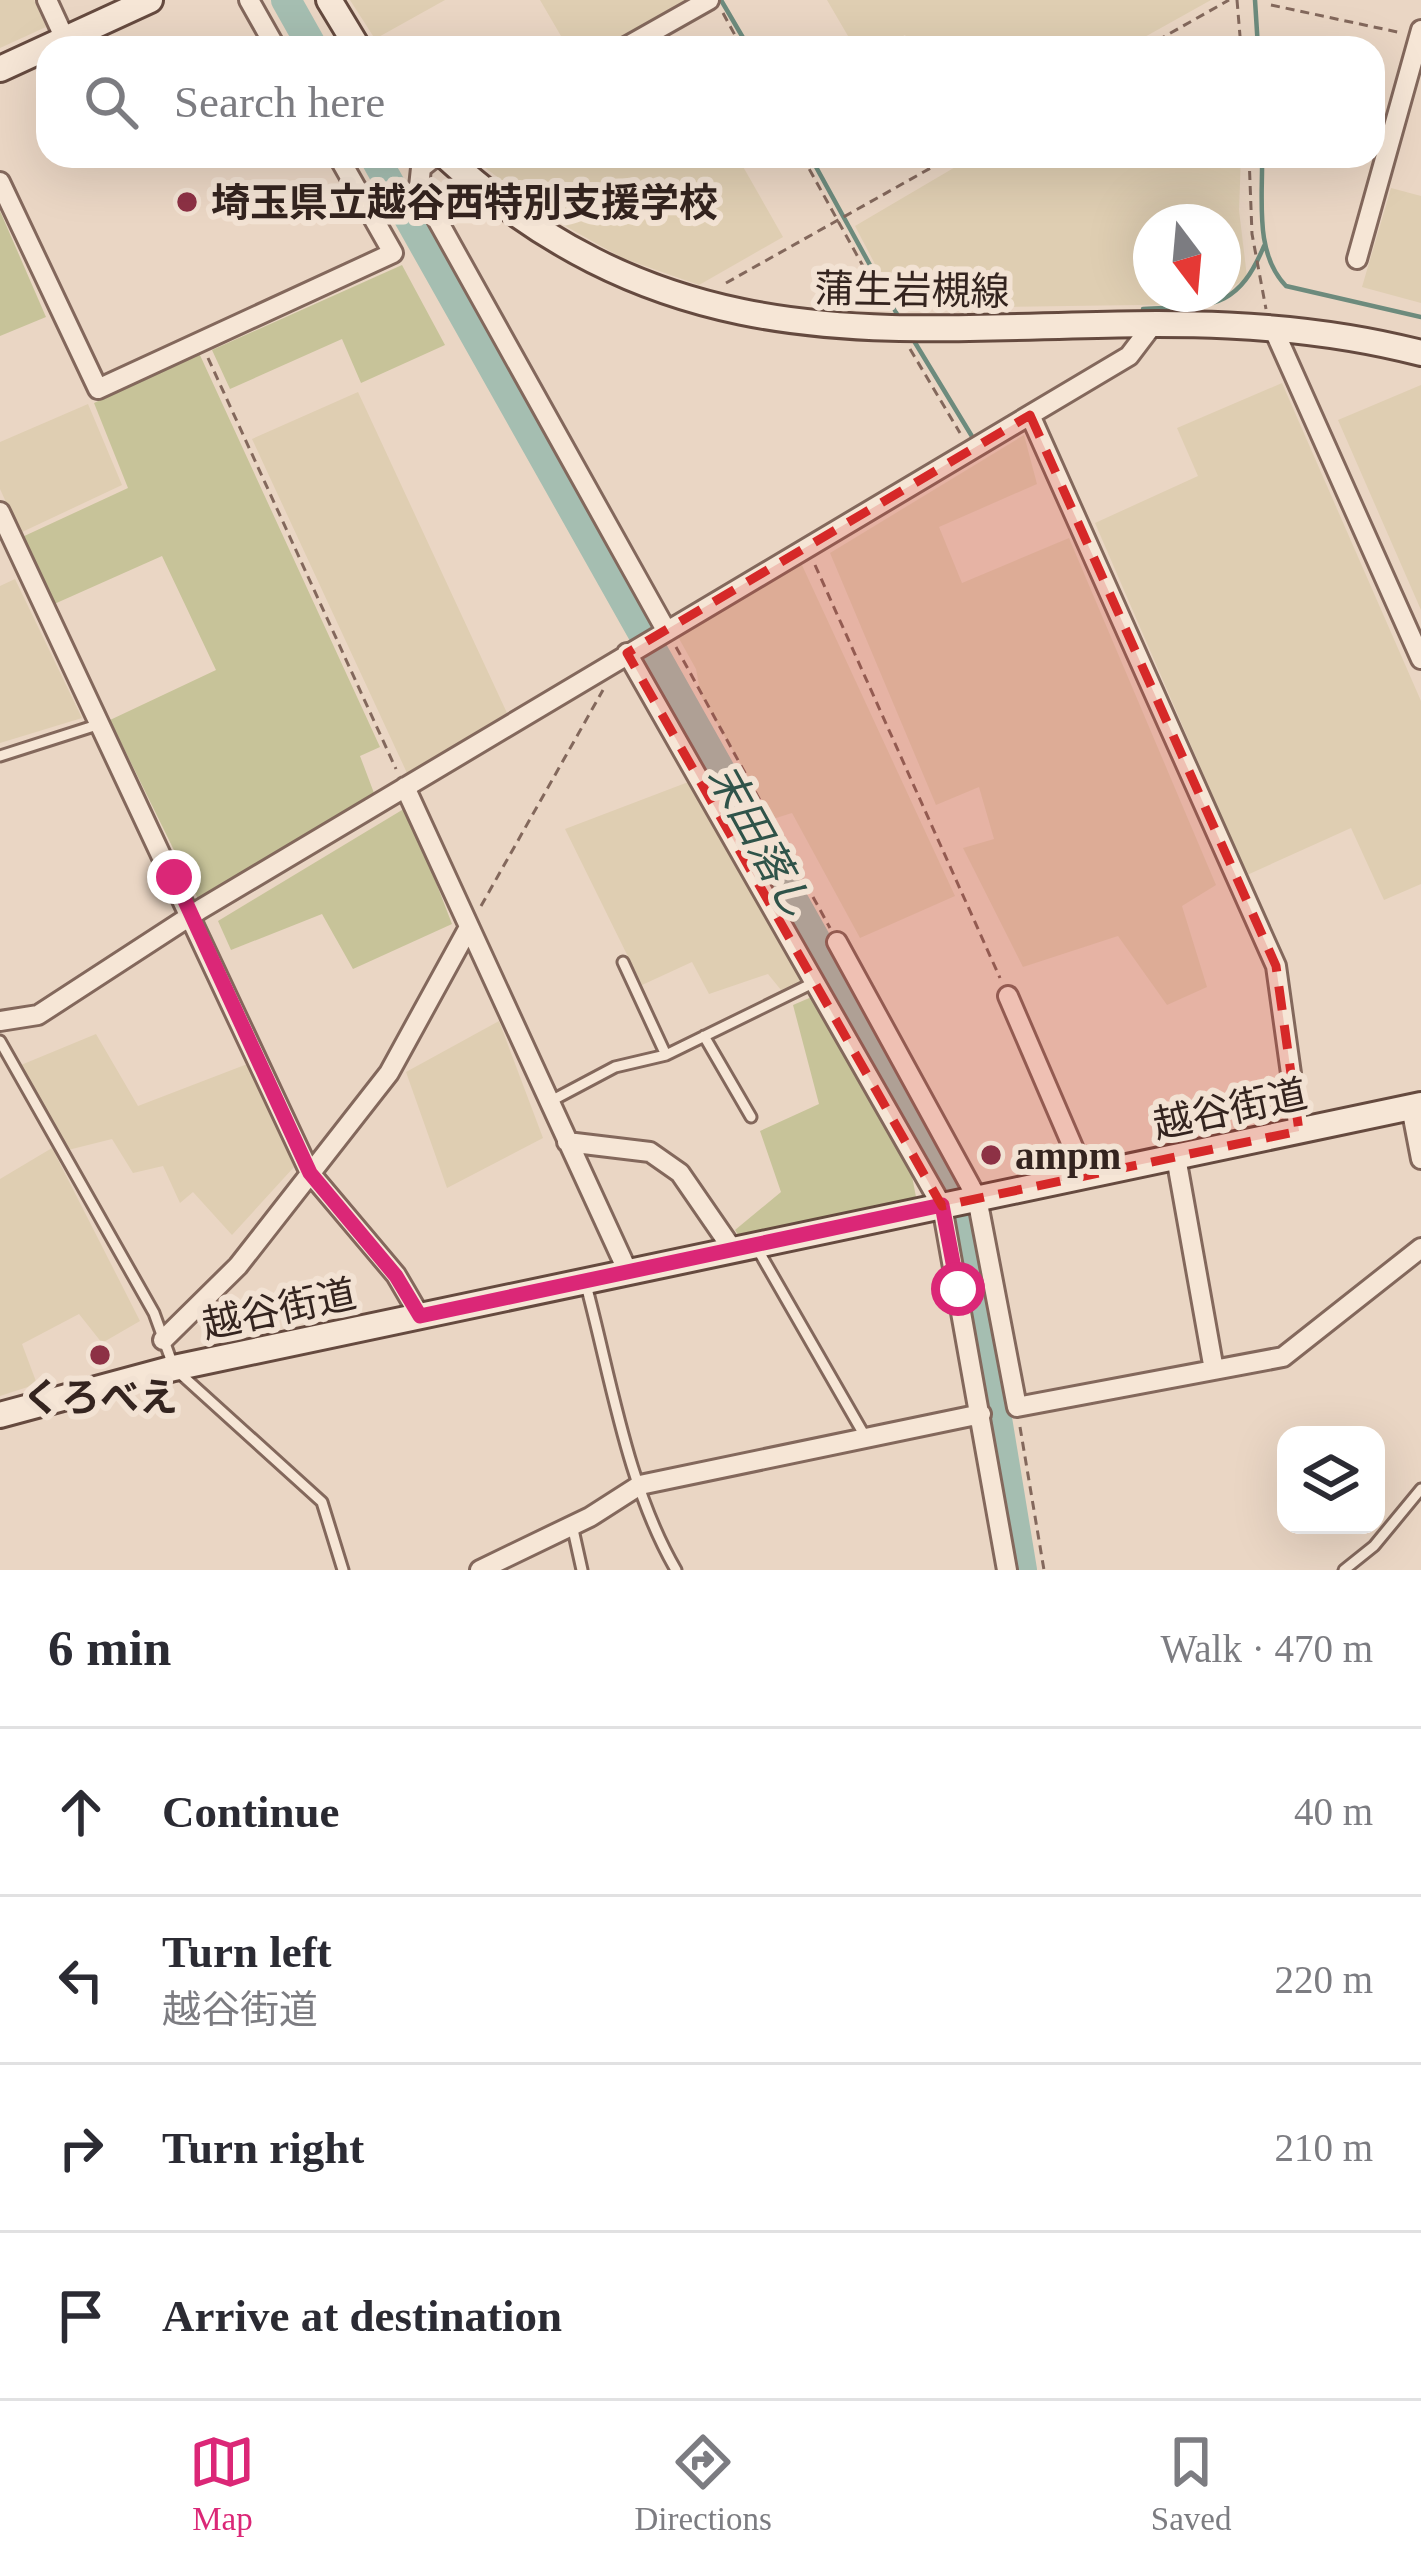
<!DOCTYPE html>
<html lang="en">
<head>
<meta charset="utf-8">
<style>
  body { margin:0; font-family:"Times New Roman","Noto Sans JP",serif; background:#f2f2f3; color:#2b2b33 }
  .controls { position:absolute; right:36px; bottom:36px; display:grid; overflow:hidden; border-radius:24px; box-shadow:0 12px 48px #0002 }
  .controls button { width:108px; height:108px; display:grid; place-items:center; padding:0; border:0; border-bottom:3px solid #e1e1e2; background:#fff; color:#2b2b33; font:60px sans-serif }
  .compass { position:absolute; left:1133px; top:204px; width:108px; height:108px; border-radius:50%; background:#fff; box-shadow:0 12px 48px #0002; rotate:164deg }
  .stop { position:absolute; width:36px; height:36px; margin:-27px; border:9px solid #db2777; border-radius:50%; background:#fff }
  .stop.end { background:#db2777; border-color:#fff; box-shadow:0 3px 12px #0008 }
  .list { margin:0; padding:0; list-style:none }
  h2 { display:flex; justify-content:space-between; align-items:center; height:156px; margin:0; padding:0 48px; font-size:51px }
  h2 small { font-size:39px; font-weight:400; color:#7c7c81 }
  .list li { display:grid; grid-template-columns:78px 1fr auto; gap:36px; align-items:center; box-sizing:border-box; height:168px; padding:0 48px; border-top:3px solid #e1e1e2 }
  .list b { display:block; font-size:45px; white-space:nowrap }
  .list p { margin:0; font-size:39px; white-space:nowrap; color:#7c7c81 }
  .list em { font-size:39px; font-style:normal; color:#7c7c81 }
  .icon { flex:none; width:66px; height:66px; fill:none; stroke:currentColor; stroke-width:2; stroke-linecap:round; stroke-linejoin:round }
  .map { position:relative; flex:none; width:1421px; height:1570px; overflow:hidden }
  .search { position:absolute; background:#fff; box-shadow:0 12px 48px #0002; left:36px; right:36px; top:36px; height:132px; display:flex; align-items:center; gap:30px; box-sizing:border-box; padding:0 42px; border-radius:36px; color:#7c7c81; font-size:45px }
  .sheet { height:828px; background:#fff }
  nav { display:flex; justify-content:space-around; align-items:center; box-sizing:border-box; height:168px; border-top:3px solid #e1e1e2; background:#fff; font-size:33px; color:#7c7c81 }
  nav a { display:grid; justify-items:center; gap:6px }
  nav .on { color:#db2777 }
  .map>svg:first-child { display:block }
  .farmland { fill:#dfceb2 }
  .green { fill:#c7c399 }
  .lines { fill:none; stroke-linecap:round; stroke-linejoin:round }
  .stream { stroke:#6d8b7d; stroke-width:4.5 }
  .river { stroke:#a5beb1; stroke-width:30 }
  .lane-casing { stroke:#83685c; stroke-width:15 }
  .street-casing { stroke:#83685c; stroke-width:24 }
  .secondary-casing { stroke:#654a3f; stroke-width:30 }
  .path { stroke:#83685c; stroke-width:3; stroke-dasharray:9 6; stroke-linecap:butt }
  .lane { stroke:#f6e6d6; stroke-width:9 }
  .street { stroke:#f6e6d6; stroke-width:18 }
  .secondary { stroke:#f6e6d6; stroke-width:24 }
  .route { stroke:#db2777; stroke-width:15 }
  .marked { fill:#d62828; fill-opacity:0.2; stroke:#d62828; stroke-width:9; stroke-dasharray:24 15; stroke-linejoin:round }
  .poi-dot { fill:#8d3145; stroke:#f2e2d3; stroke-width:4.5 }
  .labels { text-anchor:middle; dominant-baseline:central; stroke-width:12; stroke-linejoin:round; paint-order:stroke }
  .poi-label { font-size:39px; font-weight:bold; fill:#34241f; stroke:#f2e2d3; text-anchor:start }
  .street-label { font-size:39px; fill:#34241f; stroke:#f2e2d3 }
  .water-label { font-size:42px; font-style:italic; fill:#2f5349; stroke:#f2e2d3 }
</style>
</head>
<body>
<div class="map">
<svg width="1421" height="1570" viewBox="0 0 1421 1570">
  <rect width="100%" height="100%" fill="#ead6c4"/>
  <path class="farmland" d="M0,0H34L46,27L0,48Z
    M350,0H445L375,39Z
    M540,0H689L601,48H568Z
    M827,0H1211L1125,48H913L905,35L880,48H855Z
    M469,156H737L783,237L699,285L622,258L560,223Z
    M974,156H1241L1239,210L1247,277L1223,294V222H1151V294H1223L1208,304L1000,307L989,285L936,308H898L855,226Z
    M1391,188L1421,196V303L1362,287Z
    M1282,383L1421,701V884L1384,900L1351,828L1247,875L1095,523L1198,476L1177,428Z
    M1421,385V610L1338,420Z
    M358,392L507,713L407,773L252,439Z
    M88,404L122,485L20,533L0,489V442Z
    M1024,435L1037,484L939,527L962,583L1069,538L1216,885L1182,906L1207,987L1167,1005L1118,936L1023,967L963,848L994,839L979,787L936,805L830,553Z
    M801,563L955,896L860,938L792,813L773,819L701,696L696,669L677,635Z
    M15,579L82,718L0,743V586Z
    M691,781L804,980L781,990L768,974L709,994L692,962L642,985L565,829Z
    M499,1021L543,1138L447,1188L406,1072Z
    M96,1034L138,1106L250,1063L294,1167L232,1235L193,1192L180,1203L163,1166L133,1173L112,1139L68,1150L21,1065Z
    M52,1148L140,1321L102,1343L79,1314L22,1344L37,1384L0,1396V1179Z"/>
  <path class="green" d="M0,211L46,317L0,336Z
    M402,265L445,345L361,383L342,339L230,389L212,350Z
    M199,353L380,747L360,756L374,793L198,899L110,720L216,670L162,556L52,605L20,538L128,488L94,403Z
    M407,807L452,924L353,969L322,914L231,950L218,921Z
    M814,996L920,1173L912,1176L916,1197L738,1235L735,1230L781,1192L760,1131L819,1104L793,1005Z"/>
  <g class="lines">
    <path class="stream" d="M721,0L749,48
      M1255,0L1258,48
      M810,156L898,316
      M1262,156C1263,199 1254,253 1286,286L1421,317
      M1143,309C1209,305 1236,313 1264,246
      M911,336L973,438
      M665,622L790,548"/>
    <path class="river" d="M286,0L313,48
      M374,156L948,1175L964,1218L1022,1570"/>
    <defs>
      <path id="lane" d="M0,756L97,725
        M623,962L666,1055
        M704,1036L751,1117
        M0,1041L154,1313L174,1368L322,1502L343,1570
        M549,1102L615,1067L666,1055L815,982
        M758,1250L866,1438
        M586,1285C611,1378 627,1486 676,1570
        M572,1525L582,1570
        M1344,1570L1374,1546L1421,1489"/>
      <path id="street" d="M47,0L65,39
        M249,0L276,48
        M624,48L709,0
        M436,156L421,168L419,187L666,630
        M0,182L98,389L393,253L338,156
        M1357,259L1421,30
        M1273,328L1421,659
        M1030,415L1276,966L1299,1131
        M0,512L310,1173L396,1275L420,1316
        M627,653L942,1206L1007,1570
        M405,787L628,1272
        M837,942L977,1198L1017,1407L1283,1357L1421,1248
        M1008,996L1085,1175
        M0,1021L38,1015L201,909L1129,356L1151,327
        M1411,1107L1421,1159
        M567,1142L650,1152L680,1173L733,1250
        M1176,1157L1214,1370
        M163,1340L238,1266L389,1073L468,929
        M480,1570L590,1517L640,1485L981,1414"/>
      <path id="secondary" d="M329,0L358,48
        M0,69L150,0
        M445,156C759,445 1065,261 1421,353
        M0,1415L174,1368L1421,1105"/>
    </defs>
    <use href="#lane" class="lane-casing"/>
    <use href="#street" class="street-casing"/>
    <use href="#secondary" class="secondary-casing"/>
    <path class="path" d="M1237,0L1241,48
      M1271,5L1402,33
      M723,13L742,48
      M1144,48L1229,0
      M802,156L884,304
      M1249,156L1252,234L1266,309
      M726,283L952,156
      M910,349L960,433
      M208,358L396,769
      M815,565L1000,978
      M676,647L830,928
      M481,906L603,690
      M1020,1427L1044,1570"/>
    <use href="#lane" class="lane"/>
    <use href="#street" class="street"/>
    <use href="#secondary" class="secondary"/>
  </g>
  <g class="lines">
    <path class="route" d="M174,877L310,1173L396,1276L420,1316L942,1205L958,1289"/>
  </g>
  <path class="marked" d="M1030,415L1276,966L1299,1131L942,1206L627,653Z"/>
  <g class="poi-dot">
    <circle cx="187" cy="202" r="12"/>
    <circle cx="991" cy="1155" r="12"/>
    <circle cx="100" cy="1355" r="12"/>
  </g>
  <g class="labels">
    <g class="poi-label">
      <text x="211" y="202">埼玉県立越谷西特別支援学校</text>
      <text x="1015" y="1155">ampm</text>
      <text x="100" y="1397" text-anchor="middle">くろべえ</text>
    </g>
    <g class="street-label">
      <text transform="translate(912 290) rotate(1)">蒲生岩槻線</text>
      <text transform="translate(1230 1109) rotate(-12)">越谷街道</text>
      <text transform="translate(279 1309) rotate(-12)">越谷街道</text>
    </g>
    <g class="water-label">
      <text transform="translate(760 841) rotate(61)">末田落し</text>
    </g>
  </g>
</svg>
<div class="controls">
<button><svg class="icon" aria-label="layers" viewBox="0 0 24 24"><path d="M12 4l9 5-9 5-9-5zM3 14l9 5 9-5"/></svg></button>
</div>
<svg class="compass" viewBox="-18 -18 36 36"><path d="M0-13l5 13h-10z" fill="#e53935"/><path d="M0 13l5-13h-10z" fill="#7c7c81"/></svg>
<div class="stop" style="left:958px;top:1289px"></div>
<div class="stop end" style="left:174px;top:877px"></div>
<div class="search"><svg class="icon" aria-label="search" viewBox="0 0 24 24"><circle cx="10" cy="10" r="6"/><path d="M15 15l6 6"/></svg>Search here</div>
</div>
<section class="sheet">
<h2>6 min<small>Walk · 470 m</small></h2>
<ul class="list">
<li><svg class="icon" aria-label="ahead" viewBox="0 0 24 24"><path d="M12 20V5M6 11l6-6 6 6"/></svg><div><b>Continue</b></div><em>40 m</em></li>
<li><svg class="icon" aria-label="left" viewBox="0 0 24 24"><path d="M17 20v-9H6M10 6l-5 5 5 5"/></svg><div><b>Turn left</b><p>越谷街道</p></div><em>220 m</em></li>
<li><svg class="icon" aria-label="right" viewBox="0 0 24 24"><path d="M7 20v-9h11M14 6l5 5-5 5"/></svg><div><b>Turn right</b></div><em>210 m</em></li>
<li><svg class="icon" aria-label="arrive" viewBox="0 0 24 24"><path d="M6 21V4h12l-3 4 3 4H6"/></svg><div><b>Arrive at destination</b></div></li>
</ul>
</section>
<nav>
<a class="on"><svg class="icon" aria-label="map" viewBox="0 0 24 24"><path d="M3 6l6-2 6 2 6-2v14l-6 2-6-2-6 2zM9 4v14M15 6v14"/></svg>Map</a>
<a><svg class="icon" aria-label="directions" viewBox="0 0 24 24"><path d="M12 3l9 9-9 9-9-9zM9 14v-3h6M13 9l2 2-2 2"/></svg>Directions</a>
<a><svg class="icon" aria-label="saved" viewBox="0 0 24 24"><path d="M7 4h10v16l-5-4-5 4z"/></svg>Saved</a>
</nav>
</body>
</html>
